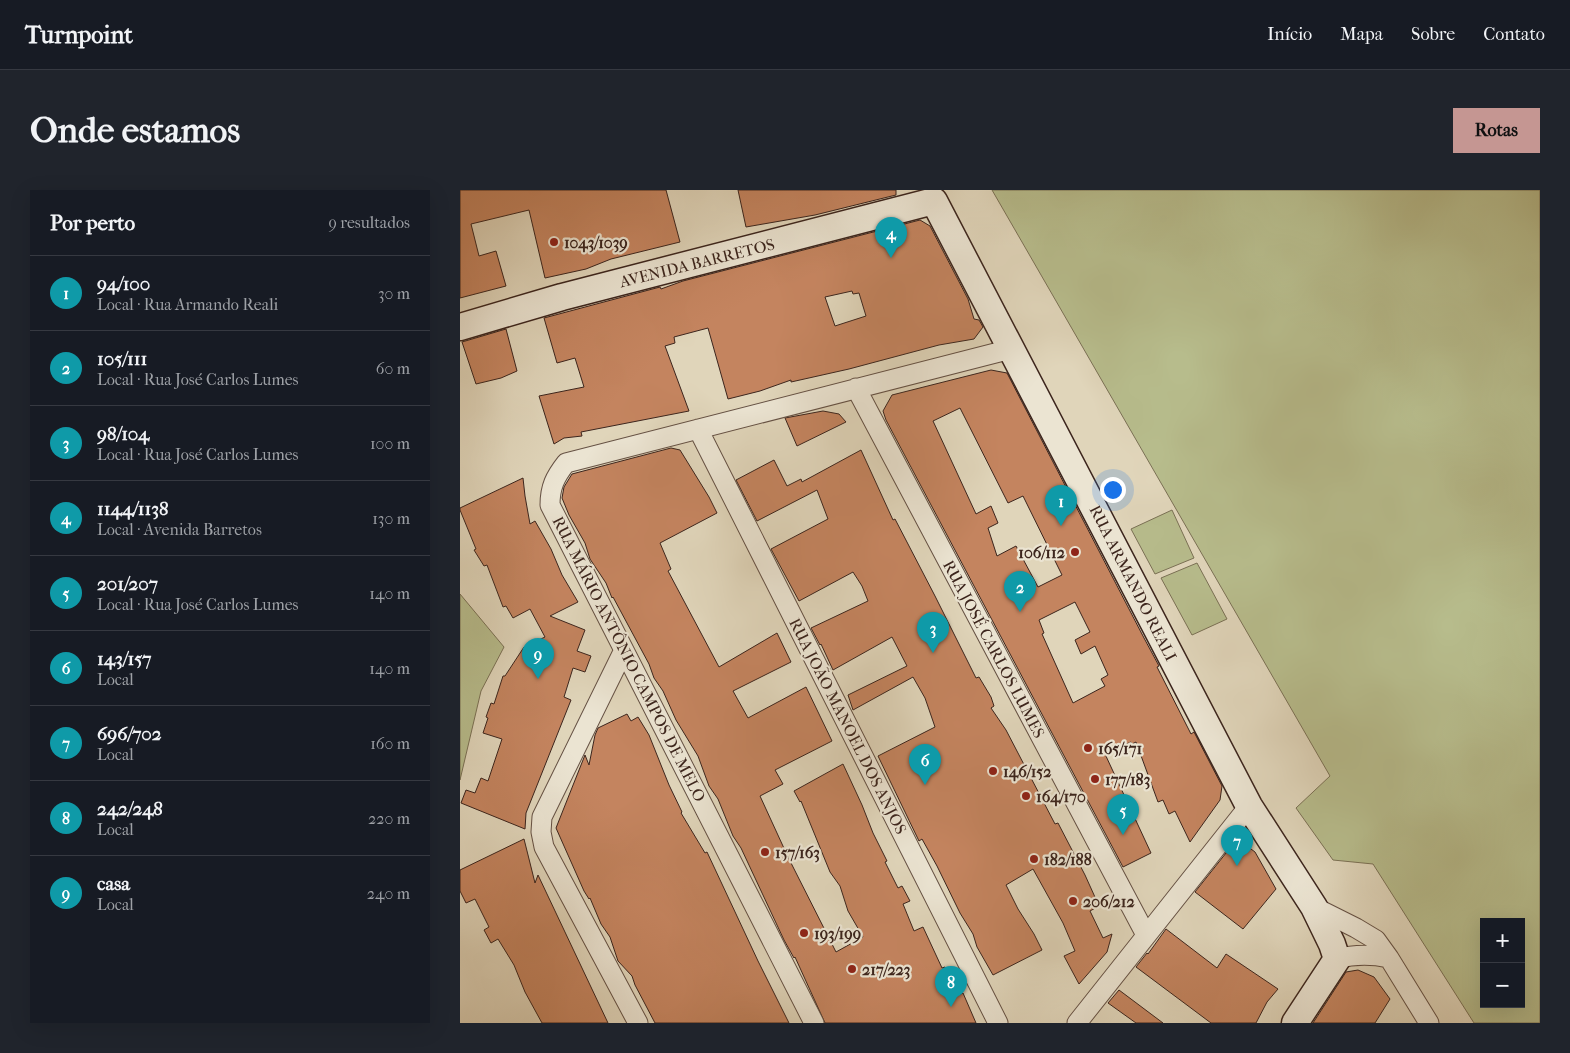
<!DOCTYPE html>
<html lang="pt">
<head>
<meta charset="utf-8">
<style>
  body { margin:0; font-family:"IM FELL French Canon",serif; background:#20242c; color:#f1f3f6 }
  .controls { position:absolute; right:15px; bottom:15px; display:grid; overflow:hidden; border-radius:0px; box-shadow:0 5px 20px #0002 }
  .controls button { width:45px; height:45px; display:grid; place-items:center; padding:0; border:0; border-bottom:1px solid #363941; background:#171b24; color:#f1f3f6; font:25px sans-serif }
  .you { position:absolute; left:652px; top:299px; width:18px; height:18px; margin:-12px; border:4px solid #fff; border-radius:50%; background:#1a73e8; box-shadow:0 0 0 8px #1a73e833 }
  .badge { display:grid; place-items:center; width:32px; height:32px; border-radius:50%; background:#c59692; color:#fff; font-size:16px; font-weight:700 }
  .pin { position:absolute; translate:-50% -41px; filter:drop-shadow(0 1px 2px #0008) }
  .pin::after { content:''; position:absolute; top:26px; width:18px; height:15px; background:inherit; clip-path:polygon(0 0,100% 0,50% 100%) }
  .list { margin:0; padding:0; list-style:none }
  h2 { display:flex; justify-content:space-between; align-items:center; height:65px; margin:0; padding:0 20px; font-size:21px }
  h2 small { font-size:16px; font-weight:400; color:#9ea1a6 }
  .list li { display:grid; grid-template-columns:32px 1fr auto; gap:15px; align-items:center; box-sizing:border-box; height:75px; padding:0 20px; border-top:1px solid #363941 }
  .list b { display:block; font-size:19px; white-space:nowrap }
  .list p { margin:0; font-size:16px; white-space:nowrap; color:#9ea1a6 }
  .list em { font-size:16px; font-style:normal; color:#9ea1a6 }
  .map { position:relative; flex:none; width:1080px; height:833px; overflow:hidden; border-radius:0px }
  header { display:flex; align-items:center; gap:30px; box-sizing:border-box; height:70px; padding:0 25px; background:#171b24; border-bottom:1px solid #363941 }
  header strong { font-size:24px }
  nav { display:flex; gap:28px; margin-inline-start:auto; font-size:18px }
  .intro { display:flex; align-items:center; justify-content:space-between; box-sizing:border-box; height:120px; padding:0 30px }
  h1 { margin:0; font-size:35px }
  .button { padding:12px 22px; border-radius:0px; background:#c59692; color:#111; font-size:18px; font-weight:700 }
  main { display:flex; gap:30px; padding:0 30px }
  aside { flex:1; background:#171b24; border-radius:0px; box-shadow:0 5px 20px #0002 }
  .map>svg:first-child { display:block }
  .green { fill:#b7bc8c; stroke:#7a7054; fill-rule:evenodd }
  .building { fill:#c4845f; stroke:#3c251d; fill-rule:evenodd }
  .lines { fill:none; stroke-linecap:round; stroke-linejoin:round }
  .street-casing { stroke:#655144; stroke-width:21 }
  .secondary-casing { stroke:#3c251d; stroke-width:29 }
  .street { stroke:#ebe4d2; stroke-width:19 }
  .secondary { stroke:#ebe4d2; stroke-width:26 }
  .poi-dot { fill:#8f2418; stroke:#ebe4d2; stroke-width:2 }
  .labels { text-anchor:middle; dominant-baseline:central; stroke-width:4.5; stroke-linejoin:round; paint-order:stroke }
  .poi-label { font-size:16px; font-weight:bold; fill:#3c251d; stroke:#ebe4d2; text-anchor:start }
  .street-label { font-size:16px; fill:#3c251d; stroke:#ebe4d2 }
</style>
</head>
<body>
<header>
<strong>Turnpoint</strong>
<nav><a>Início</a><a>Mapa</a><a>Sobre</a><a>Contato</a></nav>
</header>
<div class="intro"><h1>Onde estamos</h1><a class="button">Rotas</a></div>
<main>
<aside>
<h2>Por perto<small>9 resultados</small></h2>
<ul class="list">
<li><span class="badge" style="background:#0f9aa8">1</span><div><b>94/100</b><p>Local · Rua Armando Reali</p></div><em>30 m</em></li>
<li><span class="badge" style="background:#0f9aa8">2</span><div><b>105/111</b><p>Local · Rua José Carlos Lumes</p></div><em>60 m</em></li>
<li><span class="badge" style="background:#0f9aa8">3</span><div><b>98/104</b><p>Local · Rua José Carlos Lumes</p></div><em>100 m</em></li>
<li><span class="badge" style="background:#0f9aa8">4</span><div><b>1144/1138</b><p>Local · Avenida Barretos</p></div><em>130 m</em></li>
<li><span class="badge" style="background:#0f9aa8">5</span><div><b>201/207</b><p>Local · Rua José Carlos Lumes</p></div><em>140 m</em></li>
<li><span class="badge" style="background:#0f9aa8">6</span><div><b>143/157</b><p>Local</p></div><em>140 m</em></li>
<li><span class="badge" style="background:#0f9aa8">7</span><div><b>696/702</b><p>Local</p></div><em>160 m</em></li>
<li><span class="badge" style="background:#0f9aa8">8</span><div><b>242/248</b><p>Local</p></div><em>220 m</em></li>
<li><span class="badge" style="background:#0f9aa8">9</span><div><b>casa</b><p>Local</p></div><em>240 m</em></li>
</ul>
</aside>
<div class="map">
<svg width="1080" height="833" viewBox="0 0 1080 833">
  <rect width="100%" height="100%" fill="#e0d5ba"/>
  <filter id="stains"><feTurbulence type="fractalNoise" baseFrequency=".004" numOctaves="4"/><feColorMatrix values="0 0 0 0 .2 0 0 0 0 .09 0 0 0 0 .02 0 0 0 .5 -.17"/></filter>
  <radialGradient id="worn" r=".72"><stop offset=".6" stop-color="#630" stop-opacity="0"/><stop offset="1" stop-color="#630" stop-opacity=".3"/></radialGradient>
  <path class="green" d="M532,0H1080V833H1014L913,674L873,670L836,618L870,586ZM1024,732H1061V814H1024Z
    M712,320L734,368L695,384L671,339Z
    M737,373L767,429L732,445L701,388Z
    M0,404L44,457L21,501L0,590Z"/>
  <path class="building" d="M0,0H206L220,52L151,69L126,79L85,88L69,20L11,34L19,66L36,61L46,96L0,108Z
    M278,0H436V5L355,25L286,37Z
    M460,30L470,36L508,109L514,129L519,130L523,137L514,149L479,155L389,179L331,192V190L300,201L268,209L248,138L214,147L215,153L205,156L229,221L121,242L122,246L104,248L94,254L79,206L124,197L115,168L97,173L84,128L200,97L201,99L223,91ZM392,101L393,104L399,103L406,126L375,136L365,107Z
    M46,139L57,181L41,188L16,194L2,152Z
    M531,180L547,183L684,448L699,476L697,477L731,544L734,542L762,596L760,610L730,652L715,621L709,624L703,610L698,612L676,552L672,554L671,552L645,564L691,663L663,677L426,230L423,221L432,205ZM500,218L548,313L563,306L602,385L578,397L556,356L537,366L528,338L538,333L531,316L516,324L473,231ZM615,412L630,442L615,450L621,464L635,456L648,485L641,489L645,496L613,513L582,444L584,443L579,430Z
    M363,221L379,224L386,232L337,256L325,228Z
    M211,258L220,260L249,307L257,323L200,353L211,379L208,381L259,477L317,443L331,472L273,501L288,528L346,497L372,551L315,580L323,594L300,606L328,667L376,762L403,747L388,721L380,696L370,682L341,611L340,612L334,601L383,574L402,615L413,643L427,671L425,672L438,698L442,696L450,711L443,714L454,741L463,737L482,778L485,777L498,805L503,803L516,833H365L335,767L334,768L324,750L281,658L273,646L258,609L249,596L238,566L216,530L203,501L194,488L189,474L153,407L152,408L146,393L130,369L125,353L109,325L102,308L104,297L112,284Z
    M401,260L433,330L435,329L475,406L516,488L519,487L531,507L534,516L531,518L546,540L595,634L598,633L625,685L639,716L630,721L643,748L652,744L647,762L619,794L604,766L615,761L603,733L573,679L546,695L558,719L574,744L582,760L533,785L517,757L513,744L500,723L477,676L462,649L459,651L418,566L475,537L465,508L453,487L393,520L388,505L447,476L432,447L373,480L361,454L360,455L351,438L408,411L402,396L393,382L339,411L311,359L368,329L357,300L297,331L276,290L314,270L327,296L341,289L342,292Z
    M63,288L65,306L70,334L75,331L91,359L102,385L118,412L90,426L125,440L117,461L131,466L125,482L113,478L104,507L111,510L66,623L65,639L1,613L6,600L15,603L21,588L28,591L42,549L23,543L28,528L26,527L31,513L34,514L43,486H45L64,457L85,447L70,419L53,428L46,416L43,417L27,375L24,376L14,360L16,359L0,320V318Z
    M167,524L171,531L178,527L189,545L209,595L222,622L221,623L245,663L247,662L298,771L329,833H195L175,795L172,786L158,771L150,747L141,734L130,708L129,709L124,701L96,638L125,565L129,575L135,545L138,538Z
    M64,649L75,693L78,685L148,833H82L65,802L54,775L38,749L31,753L24,740L29,737L15,709L6,713L0,701V680Z
    M779,650L795,662L816,699L783,739L735,702L774,653Z
    M706,739L757,778L766,764L818,799L807,812L796,833H751L676,777L687,763L688,764Z
    M898,780L914,787L930,809L915,833H853L886,782Z
    M659,800L703,833H676L648,813Z"/>
  <g class="lines">
    <defs>
      <path id="street" d="M396,198L686,745
        M238,239L538,833
        M164,460L82,627L81,642L84,657L178,833
        M854,717L896,738L916,750L929,768L969,833
        M877,769C895,764 910,764 929,768
        M354,833L90,315C90,297 95,287 106,273L551,159
        M617,833L789,616"/>
      <path id="secondary" d="M0,137L102,107L474,11L789,616L854,717L872,754L877,769L835,833"/>
    </defs>
    <use href="#street" class="street-casing"/>
    <use href="#secondary" class="secondary-casing"/>
    <use href="#street" class="street"/>
    <use href="#secondary" class="secondary"/>
  </g>
  <g class="poi-dot">
    <circle cx="94" cy="52" r="5"/>
    <circle cx="615" cy="362" r="5"/>
    <circle cx="628" cy="558" r="5"/>
    <circle cx="533" cy="581" r="5"/>
    <circle cx="635" cy="589" r="5"/>
    <circle cx="566" cy="606" r="5"/>
    <circle cx="305" cy="662" r="5"/>
    <circle cx="574" cy="669" r="5"/>
    <circle cx="613" cy="711" r="5"/>
    <circle cx="344" cy="743" r="5"/>
    <circle cx="392" cy="779" r="5"/>
  </g>
  <g class="labels">
    <g class="poi-label">
      <text x="104" y="52">1043/1039</text>
      <text x="605" y="362" text-anchor="end">106/112</text>
      <text x="638" y="558">165/171</text>
      <text x="543" y="581">146/152</text>
      <text x="645" y="589">177/183</text>
      <text x="576" y="606">164/170</text>
      <text x="315" y="662">157/163</text>
      <text x="584" y="669">182/188</text>
      <text x="623" y="711">206/212</text>
      <text x="354" y="743">193/199</text>
      <text x="402" y="779">217/223</text>
    </g>
    <g class="street-label">
      <text transform="translate(237 73) rotate(-14)">AVENIDA BARRETOS</text>
      <text transform="translate(673 393) rotate(63)">RUA ARMANDO REALI</text>
      <text transform="translate(534 459) rotate(62)">RUA JOSÉ CARLOS LUMES</text>
      <text transform="translate(169 469) rotate(63)">RUA MÁRIO ANTÔNIO CAMPOS DE MELO</text>
      <text transform="translate(388 536) rotate(63)">RUA JOÃO MANOEL DOS ANJOS</text>
    </g>
  </g>
  <rect width="100%" height="100%" filter="url(#stains)"/>
  <rect width="100%" height="100%" fill="url(#worn)"/>
</svg>
<div class="controls">
<button>+</button>
<button>−</button>
</div>
<div class="you"></div>
<div class="pin badge" style="left:601px;top:336px;background:#0f9aa8">1</div>
<div class="pin badge" style="left:560px;top:422px;background:#0f9aa8">2</div>
<div class="pin badge" style="left:473px;top:463px;background:#0f9aa8">3</div>
<div class="pin badge" style="left:431px;top:68px;background:#0f9aa8">4</div>
<div class="pin badge" style="left:663px;top:645px;background:#0f9aa8">5</div>
<div class="pin badge" style="left:465px;top:595px;background:#0f9aa8">6</div>
<div class="pin badge" style="left:777px;top:676px;background:#0f9aa8">7</div>
<div class="pin badge" style="left:491px;top:817px;background:#0f9aa8">8</div>
<div class="pin badge" style="left:78px;top:489px;background:#0f9aa8">9</div>
</div>
</main>
</body>
</html>
